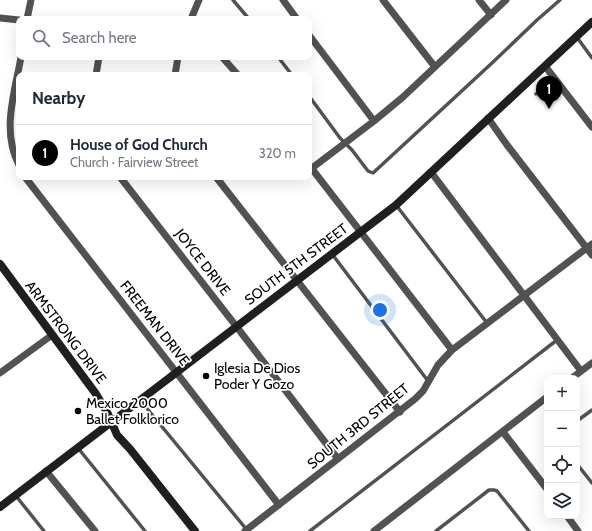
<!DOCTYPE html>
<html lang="en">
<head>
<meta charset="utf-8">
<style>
  body { margin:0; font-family:Cabin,sans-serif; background:#f6f6f7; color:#1f2937 }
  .controls { position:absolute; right:12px; bottom:12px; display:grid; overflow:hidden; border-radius:8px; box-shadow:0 4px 16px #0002 }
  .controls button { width:36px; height:36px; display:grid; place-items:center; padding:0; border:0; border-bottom:1px solid #e0e1e3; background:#fff; color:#1f2937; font:20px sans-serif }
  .you { position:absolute; left:380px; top:310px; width:14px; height:14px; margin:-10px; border:3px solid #fff; border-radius:50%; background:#1a73e8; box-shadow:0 0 0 6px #1a73e833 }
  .badge { display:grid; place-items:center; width:26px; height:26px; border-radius:50%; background:#000; color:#fff; font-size:13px; font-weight:700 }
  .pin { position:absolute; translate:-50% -33px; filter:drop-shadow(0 1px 2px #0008) }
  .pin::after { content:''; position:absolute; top:21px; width:14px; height:12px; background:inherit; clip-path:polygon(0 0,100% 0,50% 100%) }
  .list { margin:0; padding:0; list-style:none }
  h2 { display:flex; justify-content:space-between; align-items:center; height:52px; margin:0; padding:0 16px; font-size:17px }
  h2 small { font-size:13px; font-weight:400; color:#747a83 }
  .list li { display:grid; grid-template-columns:26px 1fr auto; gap:12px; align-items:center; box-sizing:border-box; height:56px; padding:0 16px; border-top:1px solid #e0e1e3 }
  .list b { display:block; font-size:15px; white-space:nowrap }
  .list p { margin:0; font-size:13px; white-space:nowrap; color:#747a83 }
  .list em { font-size:13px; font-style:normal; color:#747a83 }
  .icon { flex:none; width:22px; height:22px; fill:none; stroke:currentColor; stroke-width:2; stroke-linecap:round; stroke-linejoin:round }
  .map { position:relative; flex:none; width:592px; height:531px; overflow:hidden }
  .search { position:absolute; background:#fff; box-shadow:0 4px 16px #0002; left:16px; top:16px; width:296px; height:44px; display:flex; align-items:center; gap:10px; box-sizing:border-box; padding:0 14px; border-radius:8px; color:#747a83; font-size:15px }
  .panel { position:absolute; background:#fff; box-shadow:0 4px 16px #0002; left:16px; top:72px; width:296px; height:108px; border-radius:8px }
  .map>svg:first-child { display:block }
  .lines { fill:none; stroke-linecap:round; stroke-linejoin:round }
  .lane { stroke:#525252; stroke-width:3.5 }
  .street { stroke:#525252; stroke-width:7 }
  .secondary { stroke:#1f1f1f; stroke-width:8 }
  .poi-dot { fill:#000; stroke:#fff; stroke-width:1.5 }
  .labels { text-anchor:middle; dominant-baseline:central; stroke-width:3.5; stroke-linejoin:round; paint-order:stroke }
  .street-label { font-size:14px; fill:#000; stroke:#fff }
  .poi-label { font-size:14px; fill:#000; stroke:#fff; text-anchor:start }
</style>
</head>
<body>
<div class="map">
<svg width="592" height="531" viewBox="0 0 592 531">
  <rect width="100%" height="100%" fill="#fff"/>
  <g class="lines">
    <path class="lane" d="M233,0L249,19
      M576,36L592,58
      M278,57L292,75
      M536,94L555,79
      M309,96L340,138L352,150L368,171L373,173L492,63L537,20L560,0
      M396,205L487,323
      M332,254L428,381
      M140,400L247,530
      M577,421L592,410
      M78,448L145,531
      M577,464L592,483
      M16,496L44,531
      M310,531L557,340
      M436,531L489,490H494L497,491L529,531"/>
    <path class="street" d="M283,0L297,19
      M383,0L435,67
      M479,0L491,15
      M0,18L19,20
      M27,19L31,0
      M191,19L199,0
      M309,35L374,121
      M222,57L238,75
      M545,66L592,127
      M96,75L99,57
      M175,75L178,57
      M488,118L507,145L592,255
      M19,165C1,131 15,92 21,57
      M309,165L452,350
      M312,168L374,121L403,97L506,0
      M431,172L581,371
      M25,177L279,505
      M120,177L236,326L338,459
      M216,177L400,412
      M0,373L52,335
      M572,378L592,363
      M503,432L547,489
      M46,471L95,531
      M567,516L578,531
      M245,531L415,399L423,391L438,365L452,350L592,244
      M374,531L547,397"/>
    <path class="secondary" d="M0,264L96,394L108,414L117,435L130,449L195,531
      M0,507L396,205L592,22"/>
  </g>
  <g class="poi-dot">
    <circle cx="206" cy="376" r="4"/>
    <circle cx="78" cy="411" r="4"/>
  </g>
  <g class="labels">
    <g class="street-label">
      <text transform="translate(203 262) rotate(52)">JOYCE DRIVE</text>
      <text transform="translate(296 264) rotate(-37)">SOUTH 5TH STREET</text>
      <text transform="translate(155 323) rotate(52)">FREEMAN DRIVE</text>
      <text transform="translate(66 332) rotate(53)">ARMSTRONG DRIVE</text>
      <text transform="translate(358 426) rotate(-39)">SOUTH 3RD STREET</text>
    </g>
    <g class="poi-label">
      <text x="214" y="368">Iglesia De Dios<tspan x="214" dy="16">Poder Y Gozo</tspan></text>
      <text x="86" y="403">Mexico 2000<tspan x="86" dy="16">Ballet Folklorico</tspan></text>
    </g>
  </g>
</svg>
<div class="controls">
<button>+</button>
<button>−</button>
<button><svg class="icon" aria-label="locate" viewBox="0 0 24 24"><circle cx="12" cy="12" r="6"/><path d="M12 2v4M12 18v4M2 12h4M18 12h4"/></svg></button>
<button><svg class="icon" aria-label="layers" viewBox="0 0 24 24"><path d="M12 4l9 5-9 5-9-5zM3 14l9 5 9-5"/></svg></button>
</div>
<div class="you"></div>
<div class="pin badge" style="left:549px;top:109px">1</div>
<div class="search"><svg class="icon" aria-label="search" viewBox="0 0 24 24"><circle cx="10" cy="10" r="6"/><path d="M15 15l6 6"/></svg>Search here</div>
<section class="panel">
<h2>Nearby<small></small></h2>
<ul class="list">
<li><span class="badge">1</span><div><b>House of God Church</b><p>Church · Fairview Street</p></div><em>320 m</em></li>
</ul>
</section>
</div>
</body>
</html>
